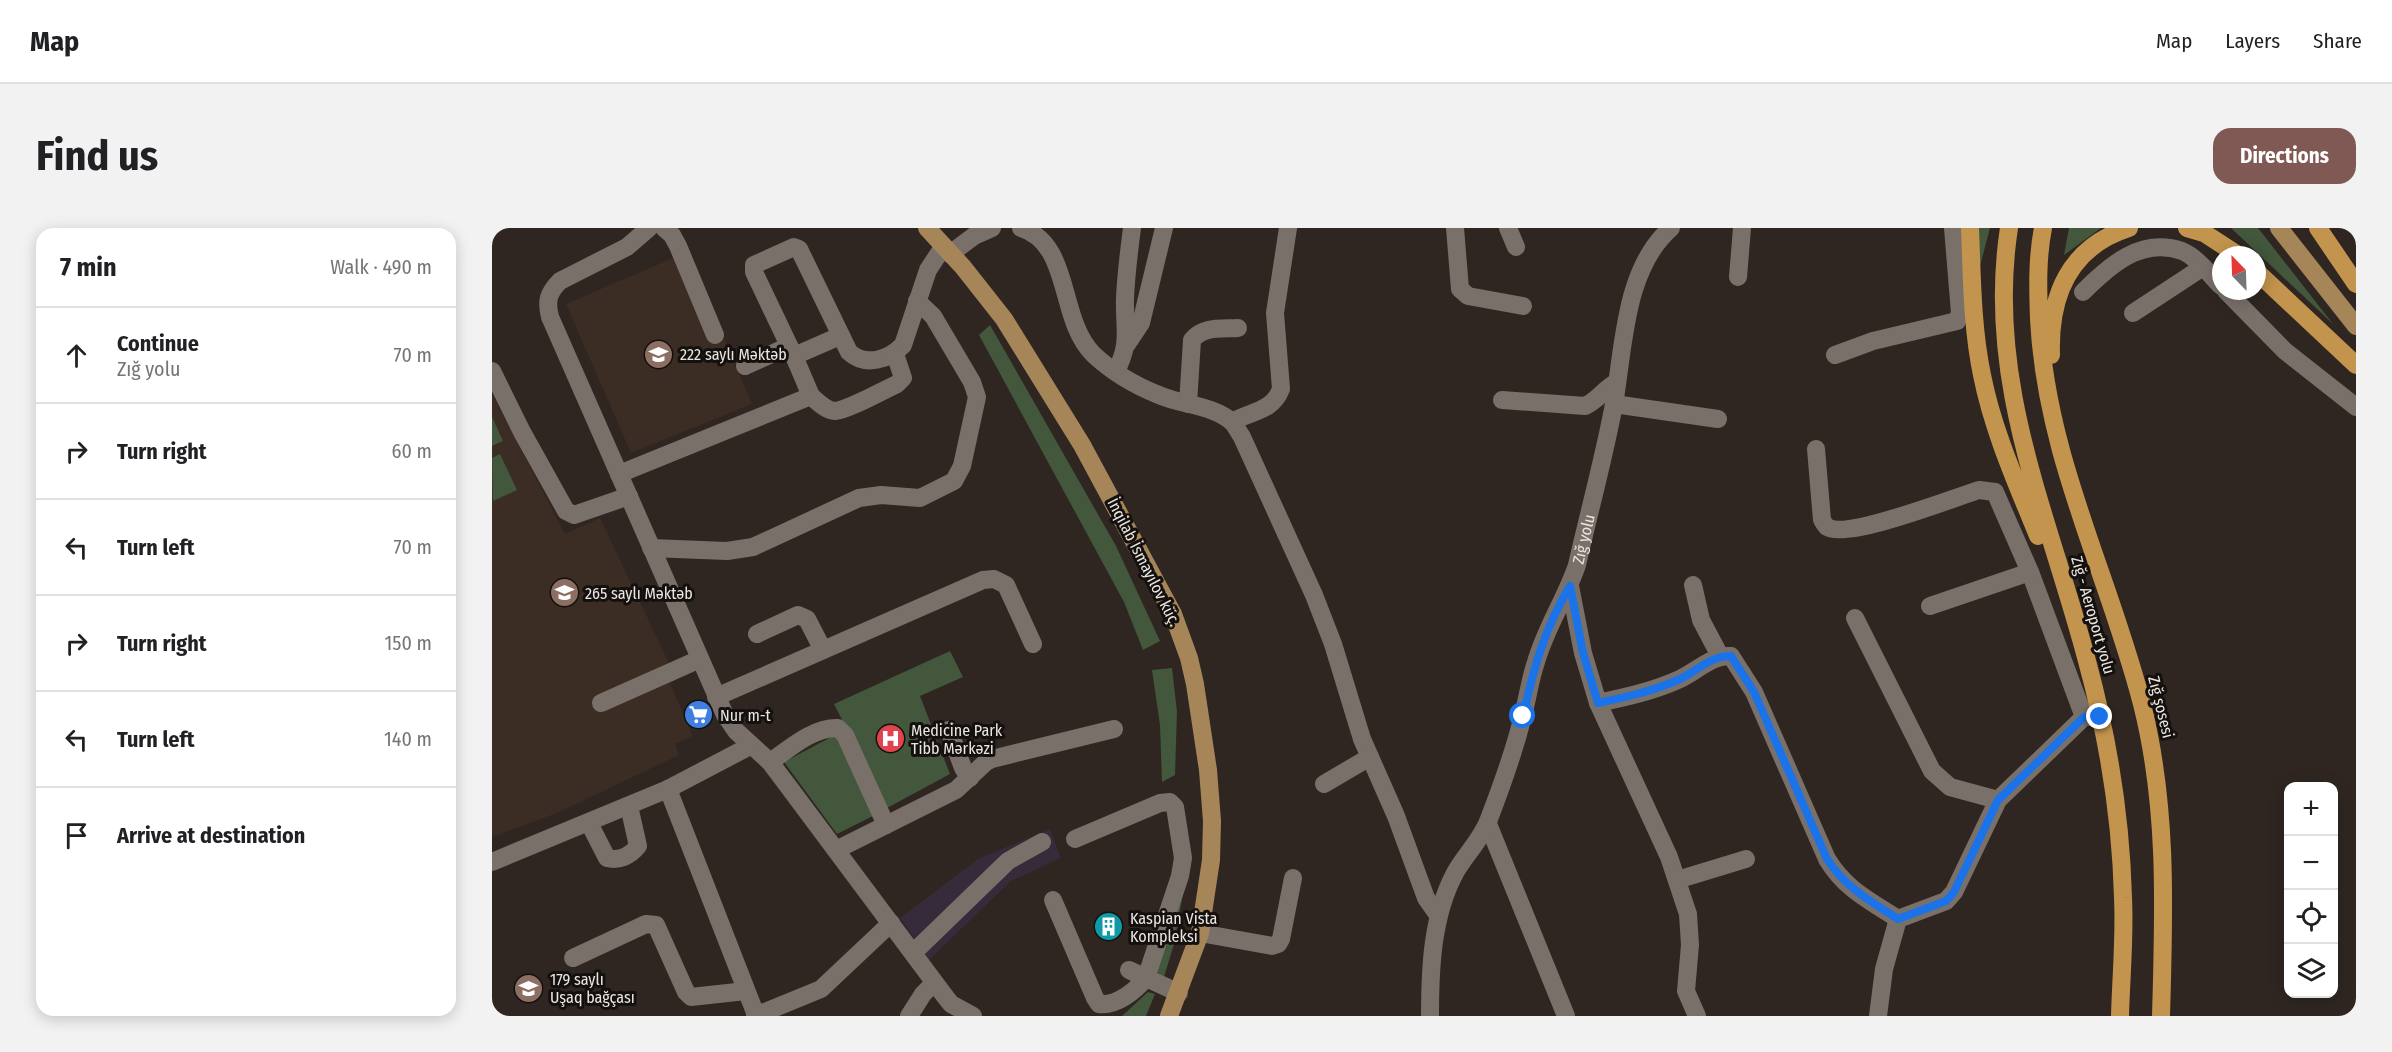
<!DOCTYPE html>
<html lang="en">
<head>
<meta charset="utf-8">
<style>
  body { margin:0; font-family:"Fira Sans Condensed",sans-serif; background:#f2f2f2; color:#202124 }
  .controls { position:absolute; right:18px; bottom:18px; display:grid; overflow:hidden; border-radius:12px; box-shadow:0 3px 15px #0003 }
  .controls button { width:54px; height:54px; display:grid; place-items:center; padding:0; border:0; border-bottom:2px solid #e0e0e0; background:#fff; color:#202124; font:30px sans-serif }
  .compass { position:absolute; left:1720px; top:18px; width:54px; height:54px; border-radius:50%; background:#fff; box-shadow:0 3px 15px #0003; rotate:337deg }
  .stop { position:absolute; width:18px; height:18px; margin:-14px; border:4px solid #1a73e8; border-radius:50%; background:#fff }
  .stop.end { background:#1a73e8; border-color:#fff; box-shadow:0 2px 6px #0008 }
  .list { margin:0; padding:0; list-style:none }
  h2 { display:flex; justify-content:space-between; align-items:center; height:78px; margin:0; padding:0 24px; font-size:26px }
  h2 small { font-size:20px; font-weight:400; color:#757577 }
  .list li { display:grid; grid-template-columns:39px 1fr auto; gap:18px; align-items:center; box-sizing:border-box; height:96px; padding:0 24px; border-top:2px solid #e0e0e0 }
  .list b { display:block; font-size:22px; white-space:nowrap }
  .list p { margin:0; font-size:20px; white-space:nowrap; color:#757577 }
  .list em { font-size:20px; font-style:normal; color:#757577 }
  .icon { flex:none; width:33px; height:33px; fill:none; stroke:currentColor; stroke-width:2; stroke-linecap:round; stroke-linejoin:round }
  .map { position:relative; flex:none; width:1864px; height:788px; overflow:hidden; border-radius:18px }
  header { display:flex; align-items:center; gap:36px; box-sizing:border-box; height:84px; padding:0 30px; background:#fff; border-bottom:2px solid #e0e0e0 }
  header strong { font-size:28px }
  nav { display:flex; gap:33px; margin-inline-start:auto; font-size:21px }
  .intro { display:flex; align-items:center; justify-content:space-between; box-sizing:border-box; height:144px; padding:0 36px }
  h1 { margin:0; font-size:42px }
  .button { padding:15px 27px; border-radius:18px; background:#805954; color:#fff; font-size:21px; font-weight:700 }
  main { display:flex; gap:36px; padding:0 36px }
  aside { flex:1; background:#fff; border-radius:18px; box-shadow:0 3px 15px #0003 }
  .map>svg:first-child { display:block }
  .built { fill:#3b2d23 }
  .industrial { fill:#362b3a }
  .green { fill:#42573c }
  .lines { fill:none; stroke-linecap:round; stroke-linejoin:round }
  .minor { stroke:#7a706a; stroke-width:18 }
  .major { stroke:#a68659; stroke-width:18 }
  .highway { stroke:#c3944d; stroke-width:18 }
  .route { stroke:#1a73e8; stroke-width:8 }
  .labels { text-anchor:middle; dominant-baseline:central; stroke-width:6; stroke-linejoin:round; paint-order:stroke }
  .poi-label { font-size:16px; fill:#ebe6e2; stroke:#14100e; text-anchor:start }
  .street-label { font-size:16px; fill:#ebe6e2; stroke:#14100e }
</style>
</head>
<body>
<header>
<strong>Map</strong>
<nav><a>Map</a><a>Layers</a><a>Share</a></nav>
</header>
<div class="intro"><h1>Find us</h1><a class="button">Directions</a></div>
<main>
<aside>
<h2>7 min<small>Walk · 490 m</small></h2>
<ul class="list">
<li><svg class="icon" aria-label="ahead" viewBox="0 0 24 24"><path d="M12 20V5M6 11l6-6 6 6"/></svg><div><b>Continue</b><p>Zığ yolu</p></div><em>70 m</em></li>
<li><svg class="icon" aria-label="right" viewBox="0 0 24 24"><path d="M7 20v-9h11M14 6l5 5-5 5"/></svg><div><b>Turn right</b></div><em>60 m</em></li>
<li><svg class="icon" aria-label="left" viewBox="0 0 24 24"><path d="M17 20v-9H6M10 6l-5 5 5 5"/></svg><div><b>Turn left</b></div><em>70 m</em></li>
<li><svg class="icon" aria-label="right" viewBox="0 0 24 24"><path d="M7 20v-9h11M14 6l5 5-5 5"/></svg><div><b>Turn right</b></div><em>150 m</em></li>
<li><svg class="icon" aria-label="left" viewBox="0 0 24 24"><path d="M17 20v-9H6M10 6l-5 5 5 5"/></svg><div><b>Turn left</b></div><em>140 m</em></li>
<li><svg class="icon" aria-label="arrive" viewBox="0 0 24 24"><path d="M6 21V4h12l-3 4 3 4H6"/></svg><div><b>Arrive at destination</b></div></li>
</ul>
</aside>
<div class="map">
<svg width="1864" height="788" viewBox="0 0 1864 788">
  <rect width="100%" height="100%" fill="#2f2621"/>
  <path class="built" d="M195,24L260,176L139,225L74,76Z
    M0,166L73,306L108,290L185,452L178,455L201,508L183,516L187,527L65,585L0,609Z"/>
  <path class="industrial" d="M558,601L569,630L519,653L437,732L408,690L486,631Z"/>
  <path class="green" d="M1486,0H1498L1487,42Z
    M1577,0H1609L1572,27Z
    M1739,0H1766L1841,96Z
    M498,97L624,318L668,413L651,422L632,374L487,107Z
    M0,189L11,213L0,218Z
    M8,226L25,262L1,273L0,230Z
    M458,423L471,449L428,468L458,546L395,580L342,476Z
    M680,440L685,484L683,547L670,554L668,497L660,442Z
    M343,507L383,587L345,606L292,534Z
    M691,665L682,716L672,749L662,742Z
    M656,764L663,766L654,788H630Z"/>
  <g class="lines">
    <g class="minor">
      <path d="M157,0L135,19L68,53C56,65 54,73 58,89L233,487L244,503L278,534L299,562L452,767L459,776L481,788"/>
      <path d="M172,0L180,7L186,18L223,107"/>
      <path d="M529,0C580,16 566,91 601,126C619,143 644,158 667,167C689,177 721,177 740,194C744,198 747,205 750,209L822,367L841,416L870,511L904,588L934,670L946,687"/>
      <path d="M963,0L968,61L976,68L1031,78"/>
      <path d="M1016,0L1024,19"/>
      <path d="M458,26L482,8L500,0"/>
      <path d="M1246,49L1250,0"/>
      <path d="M1734,63L1793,123L1864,179"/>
      <path d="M1591,64C1618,37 1649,9 1690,23C1705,29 1718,47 1729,58"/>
      <path d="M1641,85L1711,39"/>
      <path d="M348,108L302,128L262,44V37L302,19L307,21L357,124C373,139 397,132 411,117L436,42L451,19"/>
      <path d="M635,116L649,95L672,0"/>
      <path d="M1343,127L1381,113L1465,93L1468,85L1461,0"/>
      <path d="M302,128L319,168"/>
      <path d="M253,138L297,118"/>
      <path d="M0,143L30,204L74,283L82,287L137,268"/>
      <path d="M624,143C639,115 632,101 633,70C634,47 637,23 640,0"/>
      <path d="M1010,172L1093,178C1106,172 1112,161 1125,154"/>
      <path d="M696,176L700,112C711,98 729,101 746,100"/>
      <path d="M1122,176L1226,191"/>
      <path d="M740,194C759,183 780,184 789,161L783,85L796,0"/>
      <path d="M1324,221L1330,292C1330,293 1335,299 1335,299C1355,312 1461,270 1487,262L1503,264L1538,344L1592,489"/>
      <path d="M127,246L319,168C325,173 334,183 343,183C356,182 392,162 405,156L411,150L403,126"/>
      <path d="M159,320L235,323L261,319L367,270L389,267L428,270L462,253L470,238L485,169L480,154L441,88L425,73"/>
      <path d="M1201,357L1209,392L1228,428"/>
      <path d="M1078,358L1091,425L1106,475L1177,629L1196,686L1198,717L1194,763L1205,788"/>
      <path d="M1438,378L1538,344"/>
      <path d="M1363,390L1440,543L1458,559L1506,572"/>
      <path d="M265,406L306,387L315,391L331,422"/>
      <path d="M224,469L491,352L502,351L514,357L541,416"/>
      <path d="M109,475L208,431"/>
      <path d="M1106,475C1134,469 1162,463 1188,451C1205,443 1220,427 1239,428L1262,464L1335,631C1353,661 1378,673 1406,691"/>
      <path d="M457,502L471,540L478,550"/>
      <path d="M278,534C297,521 321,499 346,500L353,507L394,597"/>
      <path d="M832,556L878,529"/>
      <path d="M176,561L264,787"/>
      <path d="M97,595L115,630C127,633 138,628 146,618L137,578"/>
      <path d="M996,596L1074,788"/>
      <path d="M344,622L464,562L494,534L500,531L622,501"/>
      <path d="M0,634L176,561L258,518"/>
      <path d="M1185,652L1254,631"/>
      <path d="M561,672L603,770L607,776C625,778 643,763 654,750L688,648L691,630L683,579L678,574L668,575L583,611"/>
      <path d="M708,705L780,718L786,716L789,711L801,650"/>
      <path d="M421,725L516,633L550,614"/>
      <path d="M81,730L154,696L164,697L194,764L199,769L254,763"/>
      <path d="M637,742L687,765"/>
      <path d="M263,788L329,761L399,695"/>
      <path d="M417,788L431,766L442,755"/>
      <path id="s1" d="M938,788C938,740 940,688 963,645C973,627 990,611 997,591C1010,557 1023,522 1031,487C1036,469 1038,451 1044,434C1054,399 1074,370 1085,337C1097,284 1112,230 1122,176C1132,119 1132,41 1179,0"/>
      <path d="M1386,788L1392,741L1406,691L1454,673L1462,664L1506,572L1592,489H1602"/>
    </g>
    <path class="major" d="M435,0L471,39L512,91L590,217L681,386L697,430L703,456L716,542L720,593L719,632L708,705L677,788
      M1787,0L1864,98"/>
    <path class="highway" d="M1478,0C1480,49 1480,99 1490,147C1501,203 1525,256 1546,308
      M1517,0C1493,155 1557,288 1595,433C1616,510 1629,591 1631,670C1633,709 1629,749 1628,788
      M1551,0C1545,30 1546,61 1547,91C1554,230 1616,344 1650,476C1676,579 1672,683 1669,788
      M1695,0L1712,5L1746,27
      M1826,0L1864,56
      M1765,44L1864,137
      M1559,127C1557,68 1577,19 1637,0"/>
  </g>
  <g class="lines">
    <path class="route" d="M1031,488C1042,439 1052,402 1078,358L1091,425L1106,475C1134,469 1162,463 1188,451C1205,443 1220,427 1239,428L1262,464L1335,631C1354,660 1378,673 1406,691L1454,673L1462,664L1506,572L1592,489H1608"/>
  </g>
  <defs>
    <symbol id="school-disc" viewBox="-11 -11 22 22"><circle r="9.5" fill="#8d6e63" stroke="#14100e"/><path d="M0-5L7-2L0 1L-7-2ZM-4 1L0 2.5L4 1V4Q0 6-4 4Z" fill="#fff"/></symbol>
    <symbol id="supermarket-disc" viewBox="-11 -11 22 22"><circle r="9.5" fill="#3f7fe0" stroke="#14100e"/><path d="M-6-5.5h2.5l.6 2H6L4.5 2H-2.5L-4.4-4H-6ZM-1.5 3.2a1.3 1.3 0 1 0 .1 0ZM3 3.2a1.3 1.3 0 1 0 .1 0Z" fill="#fff"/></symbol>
    <symbol id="hospital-disc" viewBox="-11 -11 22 22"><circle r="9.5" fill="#e0444e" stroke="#14100e"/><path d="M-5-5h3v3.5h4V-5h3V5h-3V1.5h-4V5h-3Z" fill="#fff"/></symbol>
    <symbol id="building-disc" viewBox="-11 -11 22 22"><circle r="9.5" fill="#0f9aa8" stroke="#14100e"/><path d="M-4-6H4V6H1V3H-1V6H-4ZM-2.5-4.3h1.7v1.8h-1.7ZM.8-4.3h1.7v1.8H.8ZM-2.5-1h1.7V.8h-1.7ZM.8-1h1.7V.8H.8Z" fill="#fff"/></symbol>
  </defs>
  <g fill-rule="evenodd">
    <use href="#school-disc" x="150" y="110" width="33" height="33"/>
    <use href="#school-disc" x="56" y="348" width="33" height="33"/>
    <use href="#supermarket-disc" x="190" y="470" width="33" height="33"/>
    <use href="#hospital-disc" x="382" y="494" width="33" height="33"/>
    <use href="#building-disc" x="600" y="682" width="33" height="33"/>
    <use href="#school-disc" x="20" y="744" width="33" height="33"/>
  </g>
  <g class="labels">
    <g class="poi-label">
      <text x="188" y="126">222 saylı Məktəb</text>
      <text x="93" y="365">265 saylı Məktəb</text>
      <text x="228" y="487">Nur m-t</text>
      <text x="419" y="502">Medicine Park<tspan x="419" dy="18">Tibb Mərkəzi</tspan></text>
      <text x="638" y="690">Kaspian Vista<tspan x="638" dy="18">Kompleksi</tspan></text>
      <text x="58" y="751">179 saylı<tspan x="58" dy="18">Uşaq bağçası</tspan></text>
    </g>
    <g class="street-label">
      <text stroke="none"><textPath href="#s1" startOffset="507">Zığ yolu</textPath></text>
      <text transform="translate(652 334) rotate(63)">İnqilab İsmayılov küç.</text>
      <text transform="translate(1601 387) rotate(74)">Zığ - Aeroport yolu</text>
      <text transform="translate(1669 479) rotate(76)">Zığ şosesi</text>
    </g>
  </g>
</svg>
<div class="controls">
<button>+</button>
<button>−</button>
<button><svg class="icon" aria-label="locate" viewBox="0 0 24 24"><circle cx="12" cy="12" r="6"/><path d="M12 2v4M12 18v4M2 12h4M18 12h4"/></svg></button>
<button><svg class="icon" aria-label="layers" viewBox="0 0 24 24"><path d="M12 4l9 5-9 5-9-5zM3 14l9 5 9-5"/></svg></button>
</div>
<svg class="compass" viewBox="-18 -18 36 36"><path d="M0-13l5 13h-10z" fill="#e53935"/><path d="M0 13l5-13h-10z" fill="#757577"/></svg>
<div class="stop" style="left:1031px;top:488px"></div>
<div class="stop end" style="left:1608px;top:489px"></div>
</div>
</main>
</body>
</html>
